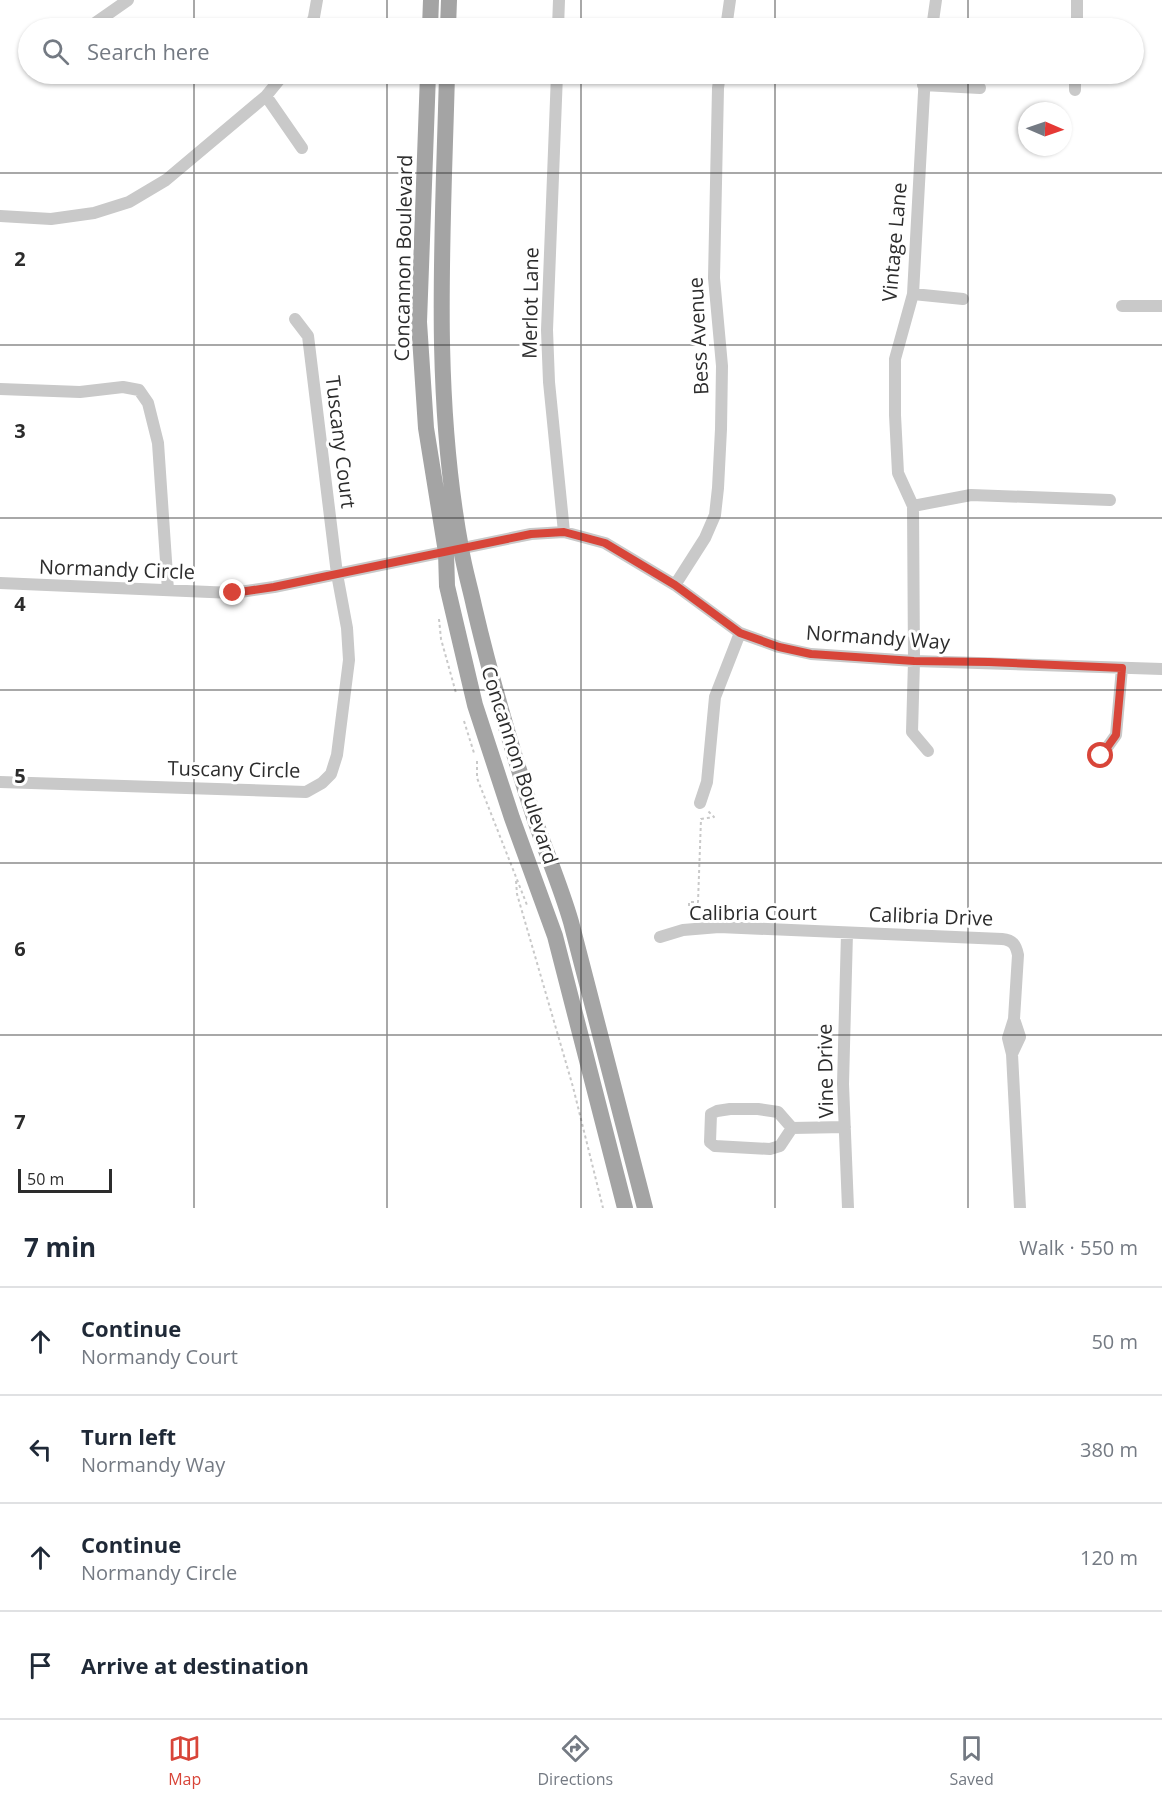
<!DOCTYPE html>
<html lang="en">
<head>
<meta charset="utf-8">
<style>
  body { margin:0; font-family:"Open Sans",sans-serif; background:#f6f6f7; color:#1f2937 }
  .compass { position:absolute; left:1018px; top:102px; width:54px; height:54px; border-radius:50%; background:#fff; box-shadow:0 2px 4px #0004; rotate:92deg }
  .scale { position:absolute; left:18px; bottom:15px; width:94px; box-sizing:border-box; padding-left:6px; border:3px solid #2c2c2c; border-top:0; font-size:16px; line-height:21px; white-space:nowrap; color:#2c2c2c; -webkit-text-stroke:4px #fff; paint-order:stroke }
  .stop { position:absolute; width:18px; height:18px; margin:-14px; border:4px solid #d84539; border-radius:50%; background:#fff }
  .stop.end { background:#d84539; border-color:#fff; box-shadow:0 2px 6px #0008 }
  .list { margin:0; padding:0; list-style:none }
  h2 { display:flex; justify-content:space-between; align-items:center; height:78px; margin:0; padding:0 24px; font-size:26px }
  h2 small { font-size:20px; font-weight:400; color:#747a83 }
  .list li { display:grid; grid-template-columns:39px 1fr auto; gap:18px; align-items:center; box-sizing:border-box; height:108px; padding:0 24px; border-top:2px solid #e0e1e3 }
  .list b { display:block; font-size:22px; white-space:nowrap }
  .list p { margin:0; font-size:20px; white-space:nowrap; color:#747a83 }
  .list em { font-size:20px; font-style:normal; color:#747a83 }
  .icon { flex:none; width:33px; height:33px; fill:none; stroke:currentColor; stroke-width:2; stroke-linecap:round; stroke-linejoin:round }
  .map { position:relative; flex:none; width:1162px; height:1208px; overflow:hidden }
  .search { position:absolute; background:#fff; box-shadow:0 2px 4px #0004; left:18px; right:18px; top:18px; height:66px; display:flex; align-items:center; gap:15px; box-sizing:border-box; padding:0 21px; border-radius:33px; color:#747a83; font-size:22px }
  .sheet { height:510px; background:#fff }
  nav { display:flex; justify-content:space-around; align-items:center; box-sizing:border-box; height:84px; border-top:2px solid #e0e1e3; background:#fff; font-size:16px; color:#747a83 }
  nav a { display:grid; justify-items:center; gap:3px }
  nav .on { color:#d84539 }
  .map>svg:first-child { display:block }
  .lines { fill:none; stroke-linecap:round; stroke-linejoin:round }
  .path { stroke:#c9c9c9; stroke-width:2; stroke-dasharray:3 3; stroke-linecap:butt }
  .minor { stroke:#c9c9c9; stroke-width:12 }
  .major { stroke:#a4a4a4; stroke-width:16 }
  .route { stroke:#d84539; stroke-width:8 }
  .grid { fill:none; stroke:#2c2c2c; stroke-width:1.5; stroke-opacity:0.55 }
  .labels { text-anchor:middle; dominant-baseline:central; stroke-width:6; stroke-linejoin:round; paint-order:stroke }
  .street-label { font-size:20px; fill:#2c2c2c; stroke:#fff }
  .grid-label { font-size:20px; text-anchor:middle; font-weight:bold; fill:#2c2c2c; stroke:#fff; stroke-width:6; stroke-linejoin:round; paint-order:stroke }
</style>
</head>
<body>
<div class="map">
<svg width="1162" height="1208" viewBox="0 0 1162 1208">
  <rect width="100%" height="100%" fill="#fff"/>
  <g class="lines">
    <path class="path" d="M439,619L441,639L456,693
      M464,721L474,753
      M477,761V778L527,905
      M516,881L517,894L573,1087L603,1208
      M689,918V902H698L701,819L714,817L707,810"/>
    <path class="minor" d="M88,28L128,0
      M310,28L314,17L317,0
      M558,28L559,0
      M726,28L730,0
      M932,28L936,0
      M1077,28V0
      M557,74L547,330L549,382L564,532
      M925,74L913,294L895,359V415L898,473L913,506L914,661L912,732L928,751
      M923,85L980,88
      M1075,90V74
      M266,96L302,148
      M0,216L51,219L94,213L129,202L166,180L266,96L284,74
      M913,294L963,299
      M1122,306H1162
      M0,389L80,392L123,387L139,390L148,403L158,443L168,590
      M913,506L971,495L1110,500
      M0,583L233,593L274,587L531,534L564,532L605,543L675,585L740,633L779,647L811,654L914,661L1162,669
      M675,585L705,538L715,515L718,488L721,429L722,366L714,278L718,88L720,74
      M1101,756L1116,735L1122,668
      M0,782L306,792L322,783L331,774L337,755L349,660L347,628L337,574L308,336L295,319
      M700,803L707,782L715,697L740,633
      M847,933L843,1084L848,1208
      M660,937L683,930L719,927L1002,939C1013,940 1016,945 1018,955L1014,1019L1008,1038L1012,1054L1020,1208
      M1012,1054L1020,1037L1014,1019
      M730,1109H758L778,1112L792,1128L780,1146L770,1149L715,1146L710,1142L711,1114L717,1111Z
      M792,1128L845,1127"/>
    <path class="major" d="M430,28L431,0
      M448,28L449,0
      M428,74L419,322L426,428L446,552L447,586L475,705L512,818L555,936L625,1208
      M447,74C443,232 432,392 461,548C464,568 470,587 474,606C490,675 510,743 532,811C544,848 560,884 571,922L645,1208"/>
  </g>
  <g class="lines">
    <path class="route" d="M233,593L274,587L531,534L564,532L605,543L675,585L740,633L779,647L811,654L914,661L989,662L1122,668L1116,735L1101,756"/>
  </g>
  <path class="grid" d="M194,0V28M387,0V28M581,0V28M775,0V28M968,0V28M194,74V1208M387,74V1208M581,74V1208M775,74V1208M968,74V1208M0,173H1162M0,345H1162M0,518H1162M0,690H1162M0,863H1162M0,1035H1162"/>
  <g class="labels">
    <g class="street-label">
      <text transform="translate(894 242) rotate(-85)">Vintage Lane</text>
      <text transform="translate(403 258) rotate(-89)">Concannon Boulevard</text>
      <text transform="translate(530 303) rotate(-89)">Merlot Lane</text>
      <text transform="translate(698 336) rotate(-93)">Bess Avenue</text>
      <text transform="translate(341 442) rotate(83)">Tuscany Court</text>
      <text transform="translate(117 569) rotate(2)">Normandy Circle</text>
      <text transform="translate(878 637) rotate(4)">Normandy Way</text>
      <text transform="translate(520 765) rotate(72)">Concannon Boulevard</text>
      <text transform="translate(234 769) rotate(1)">Tuscany Circle</text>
      <text x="753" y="912">Calibria Court</text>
      <text transform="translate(931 916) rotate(2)">Calibria Drive</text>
      <text transform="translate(825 1071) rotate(-91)">Vine Drive</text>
    </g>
  </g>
  <g class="grid-label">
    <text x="20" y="266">2</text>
    <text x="20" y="438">3</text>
    <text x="20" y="611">4</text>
    <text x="20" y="783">5</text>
    <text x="20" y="956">6</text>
    <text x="20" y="1129">7</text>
  </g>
</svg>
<svg class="compass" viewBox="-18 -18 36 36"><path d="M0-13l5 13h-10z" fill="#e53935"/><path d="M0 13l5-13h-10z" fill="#747a83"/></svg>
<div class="scale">50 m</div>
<div class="stop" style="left:1101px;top:756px"></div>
<div class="stop end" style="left:233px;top:593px"></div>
<div class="search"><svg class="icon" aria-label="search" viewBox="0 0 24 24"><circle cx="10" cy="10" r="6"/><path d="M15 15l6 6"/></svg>Search here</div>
</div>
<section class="sheet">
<h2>7 min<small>Walk · 550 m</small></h2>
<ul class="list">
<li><svg class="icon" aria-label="ahead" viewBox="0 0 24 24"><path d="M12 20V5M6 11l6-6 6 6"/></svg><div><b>Continue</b><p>Normandy Court</p></div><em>50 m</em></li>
<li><svg class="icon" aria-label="left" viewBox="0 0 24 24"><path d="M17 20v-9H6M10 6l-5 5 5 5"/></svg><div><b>Turn left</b><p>Normandy Way</p></div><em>380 m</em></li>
<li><svg class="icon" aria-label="ahead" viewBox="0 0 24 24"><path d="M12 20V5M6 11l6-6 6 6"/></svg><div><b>Continue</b><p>Normandy Circle</p></div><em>120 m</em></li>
<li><svg class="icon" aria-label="arrive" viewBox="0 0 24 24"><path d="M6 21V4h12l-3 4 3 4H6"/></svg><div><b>Arrive at destination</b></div></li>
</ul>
</section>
<nav>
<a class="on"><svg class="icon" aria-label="map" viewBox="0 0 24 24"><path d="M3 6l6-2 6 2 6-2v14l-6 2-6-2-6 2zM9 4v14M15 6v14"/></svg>Map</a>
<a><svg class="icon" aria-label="directions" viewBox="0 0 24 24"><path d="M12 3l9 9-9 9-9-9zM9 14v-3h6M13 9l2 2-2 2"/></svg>Directions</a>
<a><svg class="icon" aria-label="saved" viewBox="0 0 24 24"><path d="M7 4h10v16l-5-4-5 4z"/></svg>Saved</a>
</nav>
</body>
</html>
